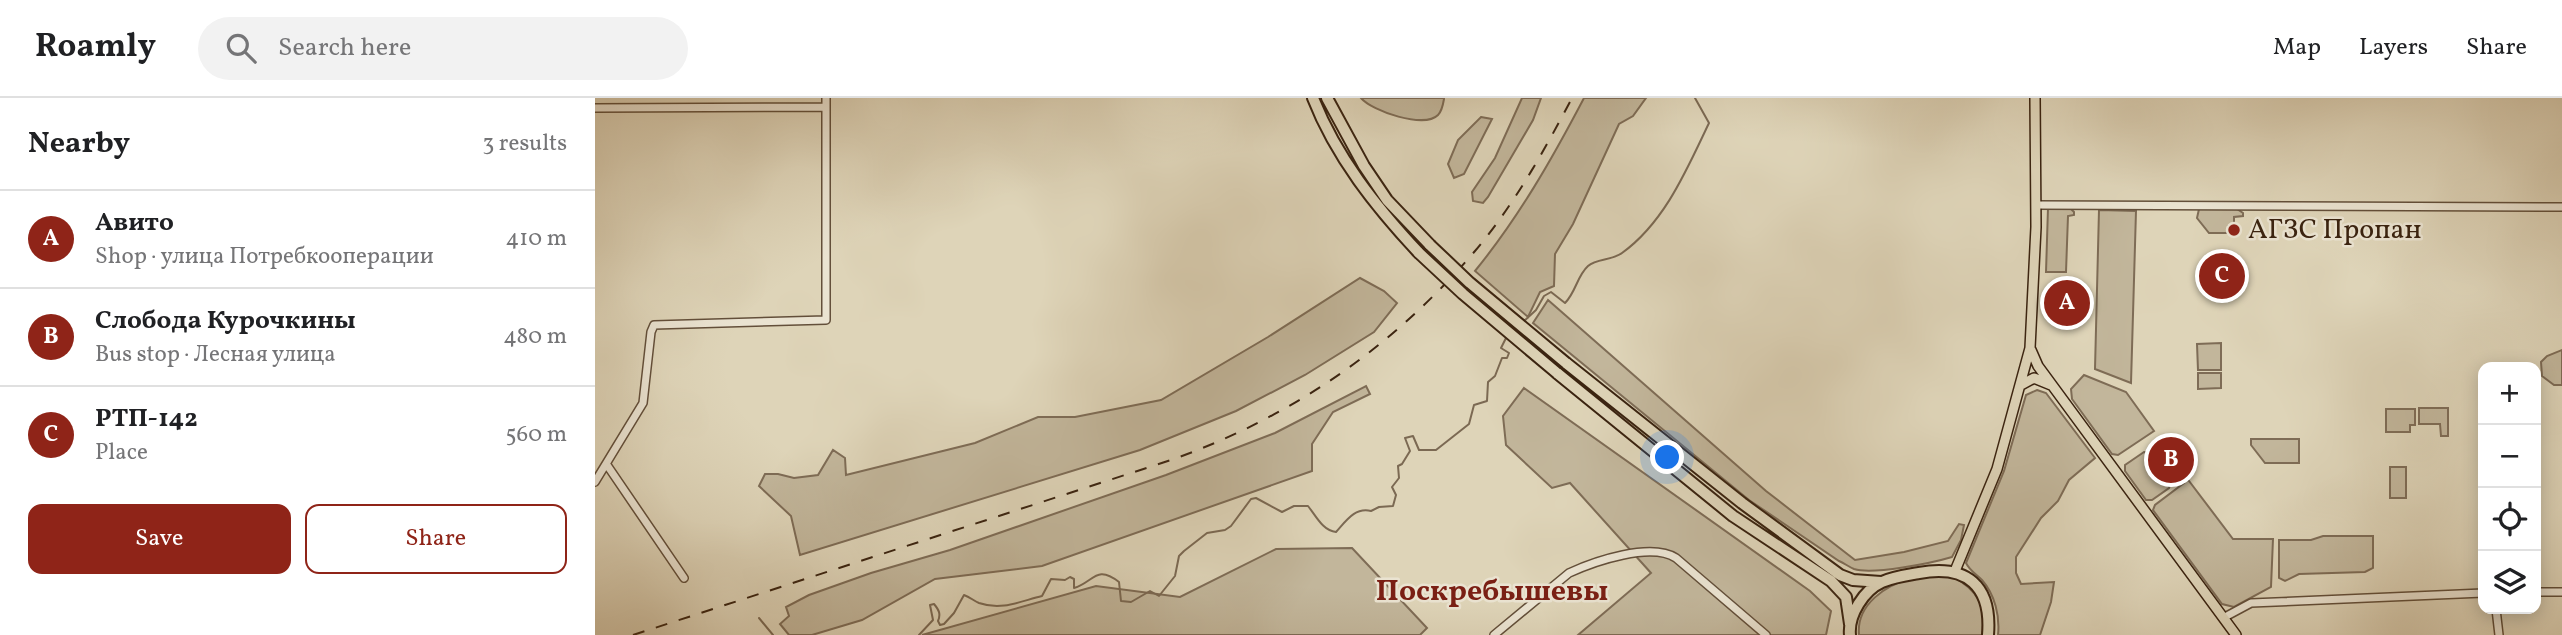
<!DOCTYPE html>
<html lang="en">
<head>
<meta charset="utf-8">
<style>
  body { margin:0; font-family:Vollkorn,serif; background:#f2f2f2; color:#202124 }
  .controls { position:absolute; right:21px; bottom:21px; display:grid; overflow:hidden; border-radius:14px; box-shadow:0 4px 18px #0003 }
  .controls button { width:63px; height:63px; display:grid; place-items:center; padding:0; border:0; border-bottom:2px solid #e0e0e0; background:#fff; color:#202124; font:35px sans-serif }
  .you { position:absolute; left:1073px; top:360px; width:24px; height:24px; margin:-18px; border:5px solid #fff; border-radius:50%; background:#1a73e8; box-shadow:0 0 0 10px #1a73e833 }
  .badge { display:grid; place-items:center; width:46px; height:46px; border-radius:50%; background:#8f2418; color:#fff; font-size:23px; font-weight:700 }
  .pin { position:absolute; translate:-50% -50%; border:4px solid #fff; box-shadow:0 2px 7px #0006 }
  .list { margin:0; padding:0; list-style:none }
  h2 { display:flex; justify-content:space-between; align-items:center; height:91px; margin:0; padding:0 28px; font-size:30px }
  h2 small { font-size:23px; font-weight:400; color:#757577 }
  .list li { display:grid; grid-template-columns:46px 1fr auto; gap:21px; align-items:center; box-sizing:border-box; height:98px; padding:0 28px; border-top:2px solid #e0e0e0 }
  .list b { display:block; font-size:26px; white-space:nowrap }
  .list p { margin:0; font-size:23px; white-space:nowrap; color:#757577 }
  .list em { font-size:23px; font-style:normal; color:#757577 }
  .actions { display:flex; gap:14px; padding:21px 28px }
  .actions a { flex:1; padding:16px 0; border:2px solid #8f2418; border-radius:14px; text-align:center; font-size:24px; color:#8f2418 }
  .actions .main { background:#8f2418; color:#fff }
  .icon { flex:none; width:38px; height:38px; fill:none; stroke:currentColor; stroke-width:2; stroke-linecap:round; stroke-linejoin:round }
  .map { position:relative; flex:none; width:1967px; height:537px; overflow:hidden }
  header { display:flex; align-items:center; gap:42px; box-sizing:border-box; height:98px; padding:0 35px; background:#fff; border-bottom:2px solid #e0e0e0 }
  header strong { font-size:33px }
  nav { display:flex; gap:38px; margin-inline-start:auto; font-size:24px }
  .search { width:490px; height:63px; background:#f2f2f2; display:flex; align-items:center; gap:18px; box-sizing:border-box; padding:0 24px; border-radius:38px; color:#757577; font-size:26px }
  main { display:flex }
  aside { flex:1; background:#fff }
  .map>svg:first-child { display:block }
  .green { fill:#c2b69b; stroke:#7e6c56; stroke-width:2 }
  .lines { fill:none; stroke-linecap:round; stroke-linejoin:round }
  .stream { stroke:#7b6953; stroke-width:2 }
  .minor-casing { stroke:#634f3a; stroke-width:10 }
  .major-casing { stroke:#3a2310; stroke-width:12 }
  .highway-casing { stroke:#3a2310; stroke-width:14 }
  .minor { stroke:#eae3d1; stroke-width:7 }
  .major { stroke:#ded4b8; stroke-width:9 }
  .highway { stroke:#ded4b8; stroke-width:10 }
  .rail { stroke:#3a2310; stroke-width:2; stroke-dasharray:12 12; stroke-linecap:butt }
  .highway-bridge-casing { stroke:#3a2310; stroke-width:14; stroke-linecap:butt }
  .highway-bridge { stroke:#ded4b8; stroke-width:10 }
  .poi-dot { fill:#8f2418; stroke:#eae3d1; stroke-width:2.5 }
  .labels { text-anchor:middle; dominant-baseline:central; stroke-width:5; stroke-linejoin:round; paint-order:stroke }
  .poi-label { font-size:28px; fill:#3a2310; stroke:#eae3d1; text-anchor:start }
  .neighbourhood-label { font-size:30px; font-weight:bold; fill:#7a1f14; stroke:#eae3d1 }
</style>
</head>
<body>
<header>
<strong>Roamly</strong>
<div class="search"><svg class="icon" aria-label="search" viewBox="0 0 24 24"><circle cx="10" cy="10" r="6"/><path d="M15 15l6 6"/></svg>Search here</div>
<nav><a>Map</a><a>Layers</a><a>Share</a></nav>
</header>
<main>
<aside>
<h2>Nearby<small>3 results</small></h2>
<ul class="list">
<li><span class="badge">A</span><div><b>Авито</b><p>Shop · улица Потребкооперации</p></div><em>410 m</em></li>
<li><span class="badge">B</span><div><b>Слобода Курочкины</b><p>Bus stop · Лесная улица</p></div><em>480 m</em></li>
<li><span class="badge">C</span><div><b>РТП-142</b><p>Place</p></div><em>560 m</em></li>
</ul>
<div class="actions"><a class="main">Save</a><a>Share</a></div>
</aside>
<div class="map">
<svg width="1967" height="537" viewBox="0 0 1967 537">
  <rect width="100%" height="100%" fill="#ded4b8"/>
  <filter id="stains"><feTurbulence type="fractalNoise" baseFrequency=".00286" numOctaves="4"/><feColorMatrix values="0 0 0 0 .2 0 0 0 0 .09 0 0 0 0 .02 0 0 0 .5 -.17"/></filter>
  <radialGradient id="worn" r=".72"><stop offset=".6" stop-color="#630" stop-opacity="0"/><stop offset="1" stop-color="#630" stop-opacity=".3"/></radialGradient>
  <path class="green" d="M766,0H849V1C848,7 847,13 843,17C829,31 777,13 766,0Z
    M927,0H946L938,22L893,99L888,105L878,103L877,94L900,60Z
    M989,0H1051L1038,18L1024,26L978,126L960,156L959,188L945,194L933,219L880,173C924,119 957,61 989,0Z
    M886,19L897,21L869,76L859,80L853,66L863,42Z
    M1453,110H1475L1479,114V117L1473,118L1471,174H1451Z
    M1604,111H1642L1648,115V118L1639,119V127L1633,128V135H1614L1602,120Z
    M1504,112L1541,113L1536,285L1500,271Z
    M765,180L789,193L802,205L779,234L710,277L641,313L545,352L205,457L196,418L164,388L170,376H183L199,380L223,377L238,352L250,360L251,377L380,345L443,319H480L566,302L673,239Z
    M953,202L1171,393L1260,462L1309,454L1353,443L1364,426L1369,427L1366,442L1357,459C1337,465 1278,477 1259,471C1254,469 1249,465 1244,463L1154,402L938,225Z
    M1626,245V272H1603L1602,246Z
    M1967,252V287H1959L1947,278L1946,264L1952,258Z
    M1603,275H1626V290L1603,291Z
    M1489,277L1531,294L1559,333L1523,357L1517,356L1477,301L1476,291Z
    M771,288L775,296L738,314L717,346V373L447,468L340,481L267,522L217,537H194L185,526L194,518L191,509L214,497L276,475L355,452L571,377L680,335Z
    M929,290L1215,493L1236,513L1231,537H983L1056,475L975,385L957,390L911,347L908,318Z
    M1442,292L1451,295L1500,360L1474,382L1463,403L1446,420L1421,459V475L1426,486L1459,484L1456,504L1445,537H1403C1405,518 1400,497 1387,482C1381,476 1375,473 1371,465L1409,373L1431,297Z
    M1824,310H1853V338H1846L1845,326H1824Z
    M1791,311H1820V327H1815V334H1791Z
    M1656,341H1704V365H1670L1656,347Z
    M1549,354L1553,355L1575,387L1574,390L1557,402H1551L1530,373V367Z
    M1795,369H1811V400H1795Z
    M1581,373L1588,375L1638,441H1678L1676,489L1639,509L1627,506L1558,412L1560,407L1589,385Z
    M1728,438H1778V470L1770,474L1704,476L1690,483L1684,480V442H1716Z
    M757,450L832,530L825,537H327L501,488L585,499L681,451Z
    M1357,478C1383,492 1391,507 1387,537H1264C1261,507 1291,486 1317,481C1330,478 1344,479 1357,478Z"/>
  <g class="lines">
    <path class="stream" d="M928,224L941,212L949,198L956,194L970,205C981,194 982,178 993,168C1002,160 1016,163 1027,155C1070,124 1092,71 1114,25L1100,0
      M164,520L178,537
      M324,537L338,522L335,507L339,506C344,512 346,516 343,523L345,527L349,526L359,515L369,497C375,499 379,503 384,505C407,513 426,503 447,498L456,481L470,482L475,479L479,481V490C499,484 501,466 524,484L526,503L536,504L555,493L564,498L580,478L584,458L589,453L612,435L630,432L636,428L656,401L661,400L687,414L699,408H713C721,418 728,433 741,434C751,423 760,409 776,413L784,409L798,408L801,397L797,389L804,380L803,368L807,366L815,353L810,340L818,338L824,352H841L874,326L879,307L892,303L893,284L900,278L907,260H912L914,255L906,250L911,240"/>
    <defs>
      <path id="minor" d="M0,10L231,9
        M1441,107L1967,109
        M12,367L89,480
        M0,384L48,305L56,234L59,227L231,222V0
        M1941,494H1967
        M1901,511L1904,537
        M1628,520L1656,505L1888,495
        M899,537L974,475C1000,463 1056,444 1081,460L1171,537"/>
      <path id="major" d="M1436,252L1443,268L1641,537
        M1426,287L1439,280L1456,287
        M1360,473L1402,371L1435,250L1441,129L1440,0"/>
      <path id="highway" d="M718,0C741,59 781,109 824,155
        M732,0L769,68L792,102L835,147
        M971,265L1147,405L1245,477L1258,482L1286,484
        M962,275L1138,418L1236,483L1251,499L1255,526
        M1255,537C1253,517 1269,492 1287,484C1298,479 1312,477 1324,475C1372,466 1397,488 1393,537"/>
    </defs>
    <use href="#minor" class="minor-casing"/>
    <use href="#major" class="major-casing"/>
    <use href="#highway" class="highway-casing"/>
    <use href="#minor" class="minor"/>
    <use href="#major" class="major"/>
    <use href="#highway" class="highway"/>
    <path class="rail" d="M38,537L576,362C697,319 797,250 880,153C919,107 949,53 977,0"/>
    <defs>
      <path id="highway-bridge" d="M835,147L875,185L971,265
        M824,155L868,196L962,275"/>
    </defs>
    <use href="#highway-bridge" class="highway-bridge-casing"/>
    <use href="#highway-bridge" class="highway-bridge"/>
  </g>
  <circle class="poi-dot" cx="1639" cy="132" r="7"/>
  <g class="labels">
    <g class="poi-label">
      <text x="1653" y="132">АГЗС Пропан</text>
    </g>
    <g class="neighbourhood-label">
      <text x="897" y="494">Поскребышевы</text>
    </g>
  </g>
  <rect width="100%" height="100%" filter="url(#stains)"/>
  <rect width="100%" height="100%" fill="url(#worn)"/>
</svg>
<div class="controls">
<button>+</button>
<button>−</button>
<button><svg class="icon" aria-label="locate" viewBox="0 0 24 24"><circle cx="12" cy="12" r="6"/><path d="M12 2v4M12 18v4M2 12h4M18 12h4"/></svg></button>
<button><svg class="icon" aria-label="layers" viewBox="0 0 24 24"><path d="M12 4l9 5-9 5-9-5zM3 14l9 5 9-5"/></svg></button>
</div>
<div class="you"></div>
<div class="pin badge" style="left:1472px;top:205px">A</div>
<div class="pin badge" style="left:1576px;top:362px">B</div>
<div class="pin badge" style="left:1627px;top:178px">C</div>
</div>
</main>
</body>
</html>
